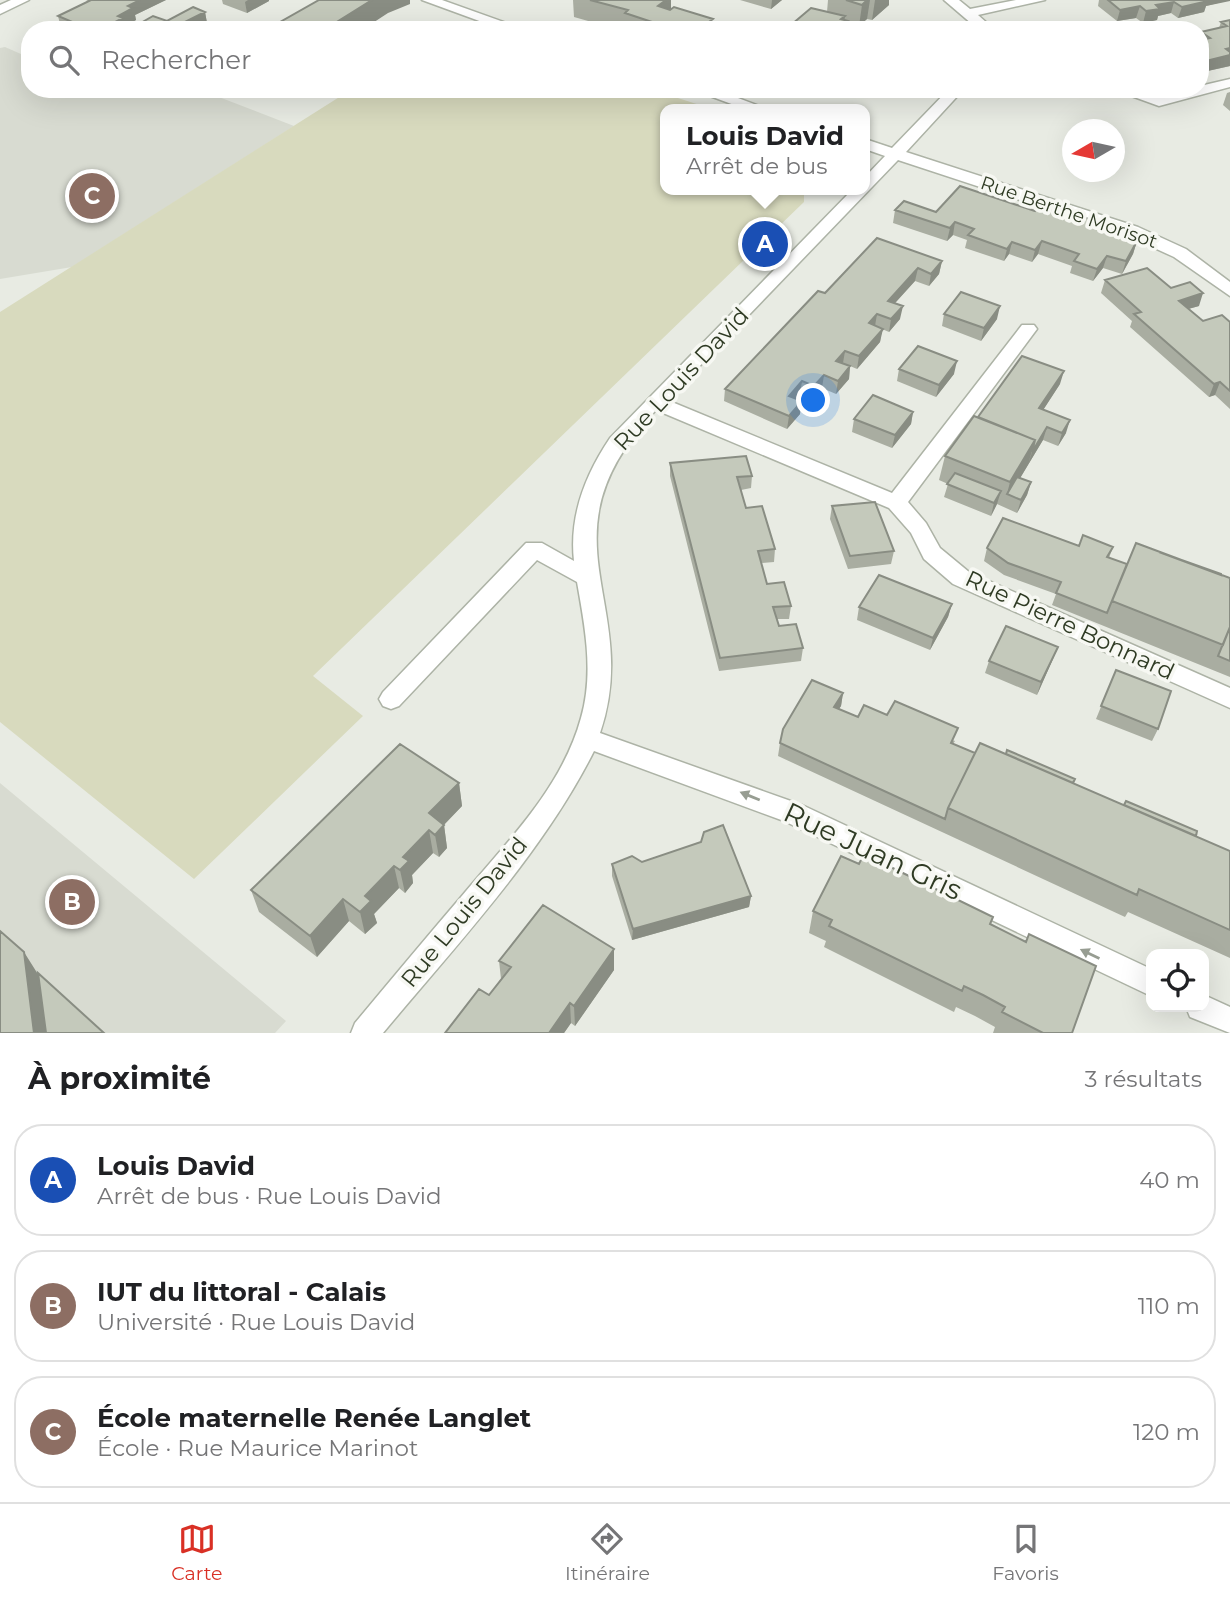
<!DOCTYPE html>
<html lang="fr">
<head>
<meta charset="utf-8">
<style>
  body { margin:0; font-family:Montserrat,sans-serif; background:#f2f2f2; color:#202124 }
  .controls { position:absolute; right:21px; bottom:21px; display:grid; overflow:hidden; border-radius:14px; box-shadow:0 7px 28px #0002 }
  .controls button { width:63px; height:63px; display:grid; place-items:center; padding:0; border:0; border-bottom:2px solid #e0e0e0; background:#fff; color:#202124; font:35px sans-serif }
  .compass { position:absolute; left:1062px; top:119px; width:63px; height:63px; border-radius:50%; background:#fff; box-shadow:0 7px 28px #0002; rotate:261deg }
  .you { position:absolute; left:814px; top:401px; width:24px; height:24px; margin:-18px; border:5px solid #fff; border-radius:50%; background:#1a73e8; box-shadow:0 0 0 10px #1a73e833 }
  .badge { display:grid; place-items:center; width:46px; height:46px; border-radius:50%; background:#d93025; color:#fff; font-size:23px; font-weight:700 }
  .pin { position:absolute; translate:-50% -50%; border:4px solid #fff; box-shadow:0 2px 7px #0006 }
  .popup { position:absolute; left:660px; top:104px; width:210px; height:91px; box-sizing:border-box; display:grid; place-content:center; border-radius:14px; background:#fff; filter:drop-shadow(0 2px 5px #0005); font-size:23px; white-space:nowrap; color:#757577 }
  .popup b { font-size:26px; color:#202124 }
  .popup::after { content:''; position:absolute; left:50%; top:100%; margin-left:-14px; border:14px solid transparent; border-top-color:#fff }
  .list { margin:0; padding:0; list-style:none }
  h2 { display:flex; justify-content:space-between; align-items:center; height:91px; margin:0; padding:0 28px; font-size:30px }
  h2 small { font-size:23px; font-weight:400; color:#757577 }
  .list li { display:grid; grid-template-columns:46px 1fr auto; gap:21px; align-items:center; box-sizing:border-box; height:112px; margin:0 14px 14px; padding:0 14px; border:2px solid #e0e0e0; border-radius:28px }
  .list b { display:block; font-size:26px; white-space:nowrap }
  .list p { margin:0; font-size:23px; white-space:nowrap; color:#757577 }
  .list em { font-size:23px; font-style:normal; color:#757577 }
  .icon { flex:none; width:38px; height:38px; fill:none; stroke:currentColor; stroke-width:2; stroke-linecap:round; stroke-linejoin:round }
  .map { position:relative; flex:none; width:1230px; height:1033px; overflow:hidden }
  .search { position:absolute; background:#fff; box-shadow:0 7px 28px #0002; left:21px; right:21px; top:21px; height:77px; display:flex; align-items:center; gap:18px; box-sizing:border-box; padding:0 24px; border-radius:28px; color:#757577; font-size:26px }
  .sheet { height:469px; background:#fff }
  nav { display:flex; justify-content:space-around; align-items:center; box-sizing:border-box; height:98px; border-top:2px solid #e0e0e0; background:#fff; font-size:19px; color:#757577 }
  nav a { display:grid; justify-items:center; gap:4px }
  nav .on { color:#d93025 }
  .map>svg:first-child { display:block }
  .built { fill:#d8dbd1 }
  .green { fill:#d8dabe }
  .lines { fill:none; stroke-linecap:round; stroke-linejoin:round }
  .minor-casing { stroke:#adb3a6; stroke-width:3 }
  .minor { fill:#fff; fill-rule:evenodd }
  .wall { fill:#a9ada1 }
  .shaded-wall { fill:#898d83 }
  .building { fill:#c4c9bb; stroke:#898d83; stroke-width:2 }
  .oneway { fill:#979d92 }
  .labels { text-anchor:middle; dominant-baseline:central; stroke-width:7; stroke-linejoin:round; paint-order:stroke }
  .far-street-label { font-size:19px; fill:#2f3b24; stroke:#f7f8f3 }
  .street-label { font-size:23px; fill:#2f3b24; stroke:#f7f8f3 }
  .near-street-label { font-size:28px; fill:#2f3b24; stroke:#f7f8f3 }
</style>
</head>
<body>
<div class="map">
<svg width="1230" height="1033" viewBox="0 0 1230 1033">
  <rect width="100%" height="100%" fill="#e8ebe3"/>
  <path class="built" d="M5,47L30,58V89H198L294,126L72,267L0,279V48Z
    M0,783L286,1021L275,1033H0Z"/>
  <path class="green" d="M352,89H650L712,109H665V190H804V202L313,676L363,716L194,879L0,722V312Z"/>
  <g class="lines">
    <defs>
      <path id="minor" d="M11,0H29L0,14V5Z
        M422,0H442L526,30H504Z
        M944,0H959L970,9L1016,0H1045L978,15L995,30H979Z
        M1230,79V87L1159,106L1112,89H1136L1159,96L1200,89V86Z
        M691,89H714L767,109H745Z
        M949,89H964L906,152L1138,227L1186,249L1230,282V296L1174,257L1126,235L898,160L667,400L892,493L1022,325H1034L1037,329L1034,333L908,502L926,523L940,548L969,572L1230,688V708L953,584L924,559L911,533L889,508L656,410C535,538 644,603 600,733L802,805L1151,969V996L784,821L594,751C543,853 456,945 383,1033H351L355,1023C390,981 425,939 461,897C506,843 562,788 581,718C594,673 585,627 577,582L537,560L399,706L391,709L383,706L379,699L383,692L526,543H542L574,561C569,516 585,475 610,438L852,190H865V177L885,156L865,149V139L892,148Z
        M1204,995L1230,1007V1033L1190,1017L1186,1007H1204Z"/>
    </defs>
    <use href="#minor" class="minor-casing"/>
    <use href="#minor" class="minor"/>
  </g>
  <path class="wall" d="M86,0H166L135,15L136,20L125,26L126,30H67L61,28L58,16L88,1Z
    M222,0H269V1L247,13L223,4Z
    M573,0H671V9L724,27V30H620L574,17Z
    M740,0H782L771,9Z
    M828,0H889V5L872,20L867,19L859,26L848,23L847,30H785L827,12Z
    M1099,0H1230L1206,6L1204,12L1178,18L1171,13L1158,16L1157,20L1143,23L1136,18L1117,21L1098,6Z
    M205,12L207,23L195,30H141L139,24L167,21Z
    M1230,20V66L1203,72L1200,71V35L1201,32L1219,28L1221,22Z
    M218,89H264L255,90L241,98Z
    M765,89H792L786,94Z
    M1230,92V111L1223,105L1227,93Z
    M895,210L936,212L1035,211L1137,241L1133,254L1122,274L1103,268L1093,281L1070,273L1072,266L1038,254L1032,262L1009,254L1004,261L965,248L967,240L953,235L947,241L893,223Z
    M942,261L939,274L929,286L915,281L895,303L900,319L889,332L882,329L880,342L857,369L843,363L850,366L849,379L836,394L822,388L812,399L800,394L796,399L800,414L787,429L724,401L725,389L825,293Z
    M1105,280L1171,288L1199,306L1188,309L1203,321L1230,322V409L1215,395L1209,397L1130,327L1132,321L1101,293Z
    M944,314L997,319L981,341L942,326Z
    M899,369L954,374L936,397L897,381Z
    M1060,384L1043,410L1066,433L1058,446L1043,440L1020,478L1031,483L1027,495L1017,513L997,504L991,516L944,497L948,484L939,480L945,456L978,417Z
    M913,412L911,424L892,448L852,432L854,419Z
    M670,463L752,476L751,488L741,490L746,508L775,549L774,562L761,563L767,584L791,606L789,619H777L779,626L803,648L801,661L719,671L670,476Z
    M832,506L894,551L891,564L848,569L830,519Z
    M1079,546L1113,547L1109,558L1127,564L1230,578V677L1052,605L1056,594L1004,575L984,561L987,548Z
    M952,604L948,617L930,650L857,620L859,607Z
    M1058,647L1037,695L985,673L989,661Z
    M1116,670L1158,729L1152,741L1096,719Z
    M843,693L841,706L839,709L858,717L887,715L955,741L953,744L975,753L1073,783L1230,851V958L1128,912L1125,917L778,756L780,743Z
    M459,783L462,806L444,825L447,848L439,857L433,853L412,875L413,883L405,893L399,888L374,914L377,923L365,934L349,921L317,957L259,912L251,890Z
    M642,862L751,896L749,907L632,940L612,876V864Z
    M813,911L990,924L1025,942L1029,934L1072,1033H993L995,1027L975,1016L956,1007L954,1012L824,947L826,941L809,933Z
    M614,949V970L575,1026L571,1023L564,1033H445L489,995L501,979L499,961Z"/>
  <path class="shaded-wall" d="M140,0H166L135,15L136,20L125,26L126,30H100L128,6Z
    M248,0H269V1L247,13L245,2Z
    M372,0H410V4L388,13L362,30H328L327,28Z
    M666,0H671V17L658,6Z
    M772,0H782L771,9Z
    M867,0H870L867,19L859,26L862,5Z
    M875,0H889V5L872,20Z
    M1200,0H1230V1L1206,6L1204,12L1178,18L1182,7Z
    M1174,2L1171,13L1158,16L1157,20L1143,23L1146,11L1156,5Z
    M1140,6L1136,18L1117,21L1120,10Z
    M205,12L207,23L195,30H180L179,25Z
    M845,16L844,25L848,21L847,30H838L841,19Z
    M167,21L169,30H154L153,29Z
    M1230,48V66L1203,72L1206,61L1226,49Z
    M239,89H255V90L241,98Z
    M955,222L953,235L947,241L950,228Z
    M1042,241L1038,254L1032,262L1035,250Z
    M1137,241L1133,254L1122,274L1126,261Z
    M1012,242L1009,254L1004,261L1007,249Z
    M1107,256L1103,268L1093,281L1097,269Z
    M942,261L939,274L929,286L931,274Z
    M918,268L915,281L886,313L888,301Z
    M1203,293L1199,306L1174,313L1179,301Z
    M903,306L900,319L889,332L891,319Z
    M1000,306L997,319L981,341L984,328Z
    M877,314L875,326L869,323Z
    M883,329L880,342L857,369L859,356Z
    M845,351L843,363L836,361Z
    M957,361L954,374L936,397L939,385Z
    M850,366L849,379L836,394L838,381Z
    M1064,371L1060,384L1036,421L1039,408Z
    M824,375L822,388L812,399L814,386Z
    M802,381L800,394L787,409L789,396Z
    M1220,382L1215,395L1209,397L1214,384Z
    M802,401L800,414L787,429L789,416Z
    M913,412L911,424L892,448L895,435Z
    M1070,420L1066,433L1058,446L1062,433Z
    M1047,427L1043,440L1028,465L1032,452Z
    M1035,440L1028,465L1010,495L1007,494L1010,482Z
    M1031,482L1027,495L1017,513L1021,500Z
    M1001,491L997,504L991,516L994,503Z
    M952,604L948,617L930,650L933,638Z
    M1058,647L1053,659L1037,695L1041,682Z
    M843,693L841,706L832,719L834,707Z
    M459,783L462,806L435,834L429,813Z
    M444,825L447,848L439,857L435,835Z
    M429,830L433,853L412,875L413,883L405,893L400,870L403,857Z
    M394,866L399,888L374,914L377,923L365,934L360,912L365,896Z
    M751,896L749,907L632,940L633,929Z
    M343,899L349,921L317,957L310,936Z
    M614,949V970L575,1026L574,1006Z
    M24,952L51,995L57,1033H34Z
    M570,1003L571,1023L564,1033H549Z"/>
  <path class="building" d="M91,0H140L128,6L133,8L118,16L123,18L100,30H91L58,16Z
    M319,0H372L327,28H320L317,30H266Z
    M590,0H666L658,6L670,10L674,7L713,19L709,22L724,27L720,30H652L658,24L625,13L628,10Z
    M846,0H867L862,5Z
    M1108,0H1206L1208,1L1182,7L1174,2L1156,5L1160,9L1146,11L1140,6L1120,10Z
    M193,7L205,12L179,25L167,21L153,29L139,24L153,16L167,21Z
    M811,8L845,16L841,19L848,21L838,30H785Z
    M1230,20V48L1226,49L1230,52V55L1206,61L1200,56V40L1210,38L1201,32L1227,26L1221,22Z
    M179,25L191,30H171Z
    M960,186L1035,211L1042,203L1121,230L1118,235L1137,241L1126,261L1107,256L1097,269L1074,261L1079,254L1042,241L1035,250L1012,242L1007,249L968,235L974,229L955,222L950,228L895,210L904,201L936,212Z
    M877,238L942,261L931,274L918,268L888,301L903,306L891,319L877,314L869,323L883,329L859,356L845,351L836,361L850,366L838,381L824,375L814,386L802,381L789,396L802,401L789,416L725,389L818,291L825,293Z
    M1147,268L1171,288L1190,282L1203,293L1179,301L1203,321L1222,315L1230,322V391L1220,382L1214,384L1134,314L1141,312L1105,280Z
    M961,292L1000,306L984,328L944,314Z
    M918,346L957,361L939,385L899,369Z
    M1022,356L1064,371L1039,408L1070,420L1062,433L1047,427L1032,452L1035,440L978,417Z
    M873,395L913,412L895,435L854,419Z
    M974,416L1035,440L1010,482L945,456Z
    M746,456L752,476L737,477L746,508L762,506L775,549L758,551L767,584L784,582L791,606L773,607L779,626L796,624L803,648L720,658L670,463Z
    M955,473L1001,491L994,503L947,484Z
    M1017,477L1031,482L1021,500L1007,494Z
    M875,502L894,551L850,556L832,506Z
    M1003,518L1079,546L1083,535L1113,547L1107,557L1127,564L1107,613L1056,593L1061,582L1008,563L987,548Z
    M1136,543L1230,578V627L1223,645L1112,601Z
    M1159,552L1221,574V575Z
    M879,575L952,604L933,638L859,607Z
    M1006,626L1058,647L1041,682L989,661Z
    M1230,627V661L1218,656Z
    M1116,670L1171,691L1158,729L1101,706Z
    M812,680L843,693L834,707L858,717L864,705L887,715L895,701L958,728L951,743L975,753L948,808L945,819L780,743L783,729Z
    M980,743L1230,851V930L1139,889L1137,895L948,808Z
    M400,744L459,783L429,813L444,825L435,835L429,830L403,857L409,861L400,870L394,866L365,896L371,901L360,912L343,899L310,936L251,890Z
    M1007,750L1075,779L1073,783L1006,754Z
    M1126,801L1197,831L1196,836L1124,805Z
    M723,825L751,896L633,929L612,864L632,856L642,862L701,842L704,832Z
    M864,854L993,917L990,924L1026,942L1029,934L1096,966L1072,1033H1043L1002,1012L1005,1007L983,995L964,986L962,991L829,926L832,920L813,911L841,856L859,864Z
    M543,905L614,949L574,1006L570,1003L549,1033H445L479,989L489,995L511,967L499,961Z
    M0,931L24,952L34,1033H0Z
    M38,973L104,1033H46Z"/>
  <defs><path id="oneway-solid" d="M-6-.8H1V-3.2L6.5 0L1 3.2V.8H-6Z" transform="scale(1.75)"/></defs>
  <g class="oneway">
    <use href="#oneway-solid" transform="translate(750 796) rotate(-158)"/>
    <use href="#oneway-solid" transform="translate(1090 954) rotate(-154)"/>
  </g>
  <g class="labels">
    <g class="far-street-label">
      <text transform="translate(1069 212) rotate(19)">Rue Berthe Morisot</text>
    </g>
    <g class="street-label">
      <text transform="translate(681 379) rotate(-47)">Rue Louis David</text>
      <text transform="translate(1070 625) rotate(25)">Rue Pierre Bonnard</text>
      <text transform="translate(464 912) rotate(-51)">Rue Louis David</text>
    </g>
    <g class="near-street-label">
      <text transform="translate(873 851) rotate(25)">Rue Juan Gris</text>
    </g>
  </g>
</svg>
<div class="controls">
<button><svg class="icon" aria-label="locate" viewBox="0 0 24 24"><circle cx="12" cy="12" r="6"/><path d="M12 2v4M12 18v4M2 12h4M18 12h4"/></svg></button>
</div>
<svg class="compass" viewBox="-18 -18 36 36"><path d="M0-13l5 13h-10z" fill="#e53935"/><path d="M0 13l5-13h-10z" fill="#757577"/></svg>
<div class="you"></div>
<div class="pin badge" style="left:765px;top:244px;background:#1a4fb4">A</div>
<div class="popup"><b>Louis David</b>Arrêt de bus</div>
<div class="pin badge" style="left:72px;top:902px;background:#8d6e63">B</div>
<div class="pin badge" style="left:92px;top:196px;background:#8d6e63">C</div>
<div class="search"><svg class="icon" aria-label="search" viewBox="0 0 24 24"><circle cx="10" cy="10" r="6"/><path d="M15 15l6 6"/></svg>Rechercher</div>
</div>
<section class="sheet">
<h2>À proximité<small>3 résultats</small></h2>
<ul class="list">
<li><span class="badge" style="background:#1a4fb4">A</span><div><b>Louis David</b><p>Arrêt de bus · Rue Louis David</p></div><em>40 m</em></li>
<li><span class="badge" style="background:#8d6e63">B</span><div><b>IUT du littoral - Calais</b><p>Université · Rue Louis David</p></div><em>110 m</em></li>
<li><span class="badge" style="background:#8d6e63">C</span><div><b>École maternelle Renée Langlet</b><p>École · Rue Maurice Marinot</p></div><em>120 m</em></li>
</ul>
</section>
<nav>
<a class="on"><svg class="icon" aria-label="map" viewBox="0 0 24 24"><path d="M3 6l6-2 6 2 6-2v14l-6 2-6-2-6 2zM9 4v14M15 6v14"/></svg>Carte</a>
<a><svg class="icon" aria-label="directions" viewBox="0 0 24 24"><path d="M12 3l9 9-9 9-9-9zM9 14v-3h6M13 9l2 2-2 2"/></svg>Itinéraire</a>
<a><svg class="icon" aria-label="saved" viewBox="0 0 24 24"><path d="M7 4h10v16l-5-4-5 4z"/></svg>Favoris</a>
</nav>
</body>
</html>
